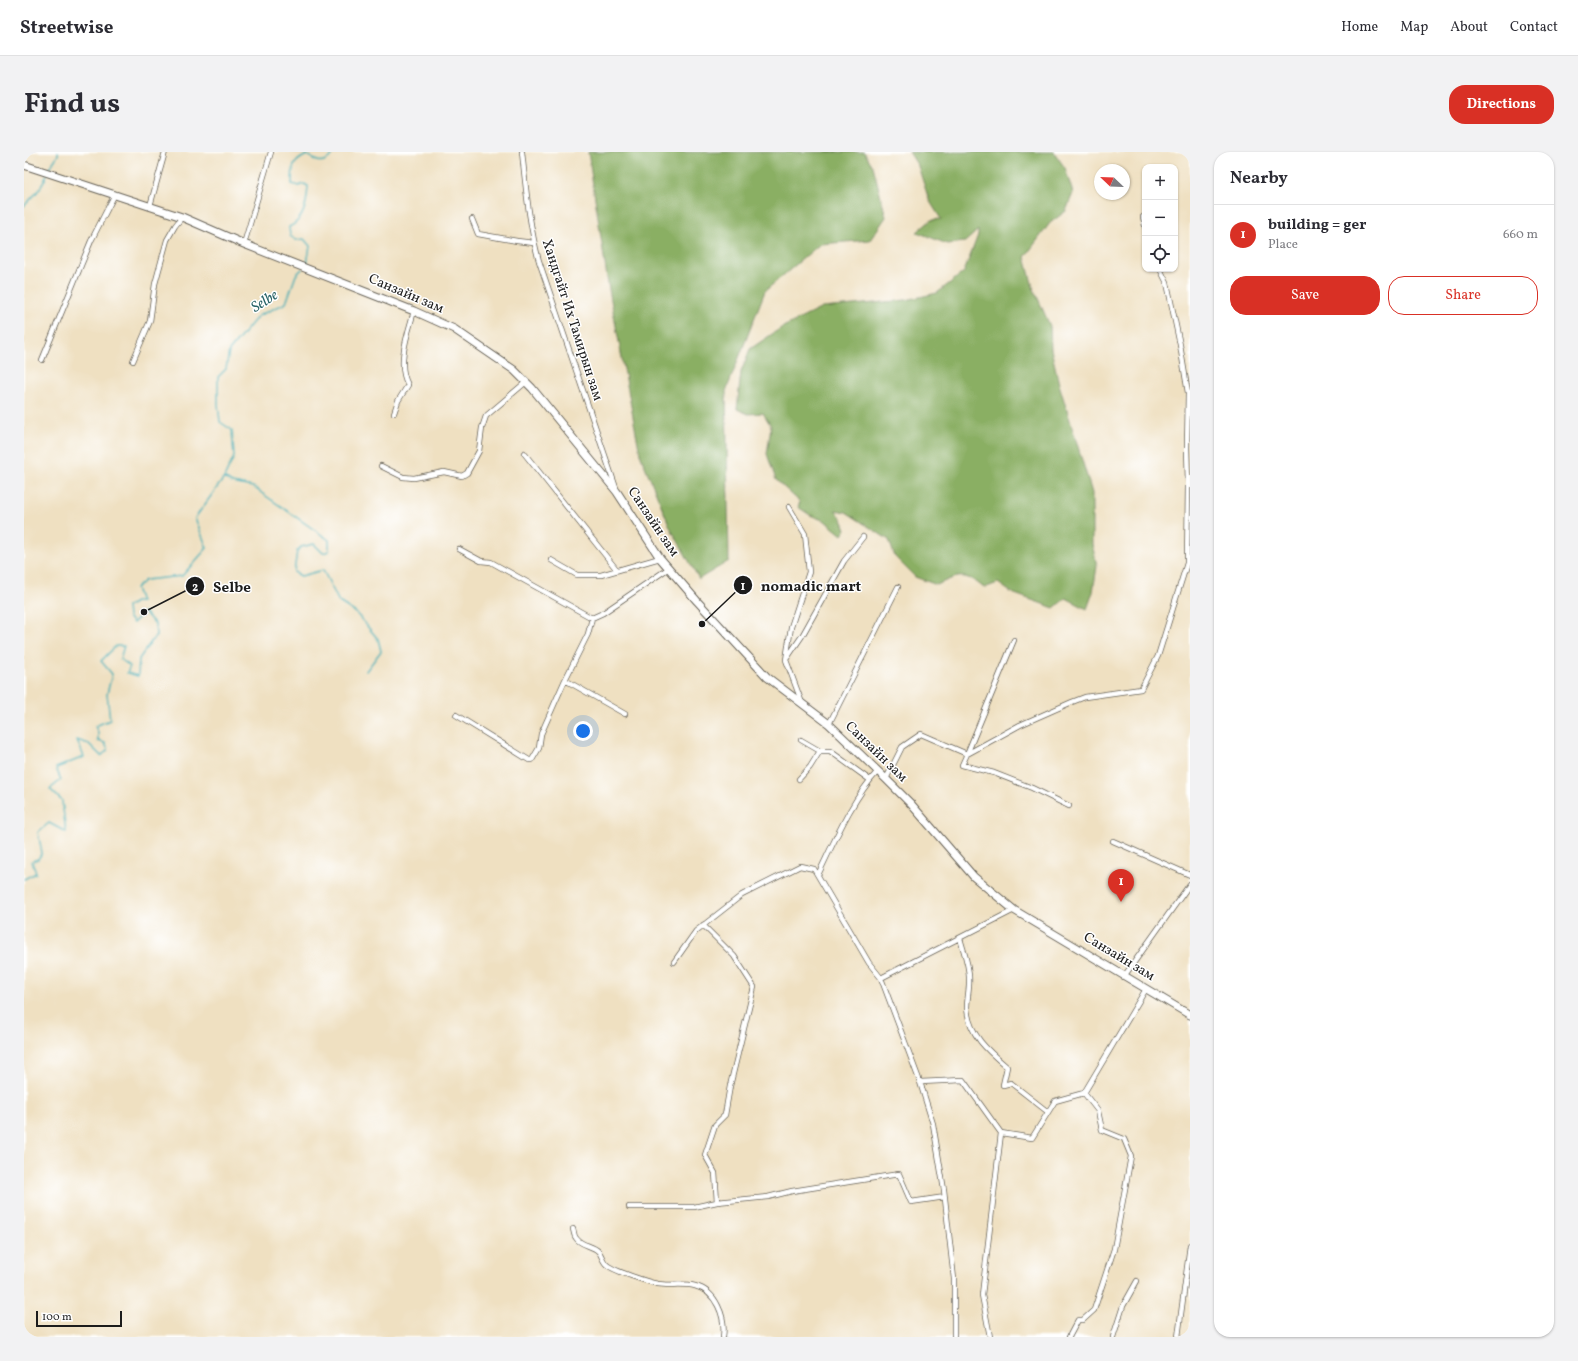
<!DOCTYPE html>
<html lang="en">
<head>
<meta charset="utf-8">
<style>
  body { margin:0; font-family:Vollkorn,serif; background:#f2f2f3; color:#2b2b33 }
  .controls { position:absolute; right:12px; top:12px; display:grid; overflow:hidden; border-radius:8px; box-shadow:0 1px 3px #0004 }
  .controls button { width:36px; height:36px; display:grid; place-items:center; padding:0; border:0; border-bottom:1px solid #e1e1e2; background:#fff; color:#2b2b33; font:20px sans-serif }
  .compass { position:absolute; left:1070px; top:12px; width:36px; height:36px; border-radius:50%; background:#fff; box-shadow:0 1px 3px #0004; rotate:293deg }
  .scale { position:absolute; left:12px; bottom:10px; width:86px; box-sizing:border-box; padding-left:4px; border:2px solid #1c1c1c; border-top:0; font-size:11px; line-height:14px; white-space:nowrap; color:#1c1c1c; -webkit-text-stroke:3px #fff; paint-order:stroke }
  .you { position:absolute; left:559px; top:579px; width:14px; height:14px; margin:-10px; border:3px solid #fff; border-radius:50%; background:#1a73e8; box-shadow:0 0 0 6px #1a73e833 }
  .badge { display:grid; place-items:center; width:26px; height:26px; border-radius:50%; background:#d93025; color:#fff; font-size:13px; font-weight:700 }
  .pin { position:absolute; translate:-50% -33px; filter:drop-shadow(0 1px 2px #0008) }
  .pin::after { content:''; position:absolute; top:21px; width:14px; height:12px; background:inherit; clip-path:polygon(0 0,100% 0,50% 100%) }
  .list { margin:0; padding:0; list-style:none }
  h2 { display:flex; justify-content:space-between; align-items:center; height:52px; margin:0; padding:0 16px; font-size:17px }
  h2 small { font-size:13px; font-weight:400; color:#7c7c81 }
  .list li { display:grid; grid-template-columns:26px 1fr auto; gap:12px; align-items:center; box-sizing:border-box; height:60px; padding:0 16px; border-top:1px solid #e1e1e2 }
  .list b { display:block; font-size:15px; white-space:nowrap }
  .list p { margin:0; font-size:13px; white-space:nowrap; color:#7c7c81 }
  .list em { font-size:13px; font-style:normal; color:#7c7c81 }
  .actions { display:flex; gap:8px; padding:12px 16px }
  .actions a { flex:1; padding:9px 0; border:1px solid #d93025; border-radius:16px; text-align:center; font-size:14px; color:#d93025 }
  .actions .main { background:#d93025; color:#fff }
  .icon { flex:none; width:22px; height:22px; fill:none; stroke:currentColor; stroke-width:2; stroke-linecap:round; stroke-linejoin:round }
  .map { position:relative; flex:none; width:1166px; height:1185px; overflow:hidden; border-radius:16px }
  header { display:flex; align-items:center; gap:24px; box-sizing:border-box; height:56px; padding:0 20px; background:#fff; border-bottom:1px solid #e1e1e2 }
  header strong { font-size:19px }
  nav { display:flex; gap:22px; margin-inline-start:auto; font-size:14px }
  .intro { display:flex; align-items:center; justify-content:space-between; box-sizing:border-box; height:96px; padding:0 24px }
  h1 { margin:0; font-size:28px }
  .button { padding:10px 18px; border-radius:16px; background:#d93025; color:#fff; font-size:14px; font-weight:700 }
  main { display:flex; gap:24px; padding:0 24px }
  aside { flex:1; background:#fff; border-radius:16px; box-shadow:0 1px 3px #0004 }
  .map>svg:first-child { display:block }
  .forest { fill:#8aaf64; stroke:#536640 }
  .lines { fill:none; stroke-linecap:round; stroke-linejoin:round }
  .stream { stroke:#39abb4; stroke-width:1.5 }
  .minor-casing { stroke:#666156; stroke-width:6 }
  .secondary-casing { stroke:#666156; stroke-width:9 }
  .minor { stroke:#fff; stroke-width:4.5 }
  .secondary { stroke:#fff; stroke-width:7 }
  .labels { text-anchor:middle; dominant-baseline:central; stroke-width:3; stroke-linejoin:round; paint-order:stroke }
  .street-label { font-size:14px; fill:#1c1c1c; stroke:#fff }
  .water-label { font-size:15px; font-style:italic; fill:#2a6468; stroke:#fff }
  .leader { fill:none; stroke:#1c1c1c; stroke-width:1.5 }
  .callout-dot { fill:#1c1c1c; stroke:#fff; stroke-width:1.5 }
  .mark-label { font-size:12px; text-anchor:middle; font-weight:bold; fill:#fff }
  .callout-label { font-size:15px; text-anchor:middle; font-weight:bold; fill:#1c1c1c; stroke:#fff; stroke-width:3; stroke-linejoin:round; paint-order:stroke }
</style>
</head>
<body>
<header>
<strong>Streetwise</strong>
<nav><a>Home</a><a>Map</a><a>About</a><a>Contact</a></nav>
</header>
<div class="intro"><h1>Find us</h1><a class="button">Directions</a></div>
<main>
<div class="map">
<svg width="1166" height="1185" viewBox="0 0 1166 1185">
  <rect width="100%" height="100%" fill="#fff"/>
  <filter id="ink" filterUnits="userSpaceOnUse"><feTurbulence type="fractalNoise" baseFrequency=".025" numOctaves="2"/><feDisplacementMap in="SourceGraphic" scale="8" xChannelSelector="R" yChannelSelector="G"/><feConvolveMatrix kernelMatrix="1 2 1 2 8 2 1 2 1" color-interpolation-filters="sRGB"/></filter>
  <filter id="wash" filterUnits="userSpaceOnUse"><feTurbulence type="fractalNoise" baseFrequency=".012" numOctaves="4" result="noise"/><feDisplacementMap in="SourceGraphic" scale="16" xChannelSelector="R" yChannelSelector="G"/><feGaussianBlur stdDeviation="0.9" result="paint"/><feColorMatrix in="noise" values="0 0 0 0 0 0 0 0 0 0 0 0 0 0 0 0 0 1.4 0 .05"/><feComposite in="paint" operator="in"/></filter>
  <g filter="url(#wash)">
    <rect width="100%" height="100%" fill="#efe0c1"/>
    <path class="forest" d="M564,0H840L849,14L862,65L846,88L796,92L741,139L702,239L705,409L675,427L646,375L616,302L584,132Z
      M885,0H1030L1041,16L1049,41L1042,59L1026,71L1001,105L1009,135L1026,174L1027,197L1035,232L1068,341V392L1073,414L1069,440L1063,457L1042,446L1030,456L988,441L974,431L960,436C941,420 934,423 913,433L891,425L871,405L865,388L822,360L811,358L818,367L822,377L818,383L801,369L786,363L774,355L776,350L752,328L743,302L747,274L739,261L724,262L713,257L717,220L726,197L757,176L798,156L882,148L913,141L940,120L954,83V78L941,90L923,92L893,80L907,68L917,67L905,48L894,14Z"/>
    <g class="lines">
      <path class="stream" d="M24,18L34,3V0
        M0,54C9,45 19,35 23,22
        M281,114L283,112L286,94L280,87L272,88L266,84L265,75C281,68 283,49 284,34L280,32L275,34L268,32C269,16 266,11 283,3C294,10 297,13 308,4L307,0
        M200,326L208,331L229,335L305,388V399L299,401L290,392L277,395L273,399L270,420L277,424L299,418L315,450L332,461L354,487L357,499L342,519
        M0,727L12,721L8,709L14,707L18,701L14,680L25,671L42,680L38,649L26,637L37,628L32,616L60,605L53,588L65,592L77,604L84,598L81,591L74,589V581L71,574L86,568L83,542L88,522L77,509L92,494H100L96,507L106,514L103,521L114,524L115,507L132,483L131,472L120,460L109,471L104,465L103,455L111,450H117L112,436L121,428L158,424L183,396L171,366L200,326L210,305L208,278L196,270L194,252V225L202,217L205,199L234,164L262,151L272,123L278,117"/>
    </g>
  </g>
  <g filter="url(#ink)">
    <g class="lines">
      <defs>
        <path id="minor" d="M498,0C502,37 505,73 515,109L592,336
          M126,54L141,0
          M1119,65L1121,74
          M448,67L454,82L493,89L510,91
          M220,92L247,0
          M18,208L67,89L91,42
          M109,209L126,169L131,132L143,88L151,74L158,65
          M370,261L374,249L384,233C372,212 384,181 390,159
          M500,301L593,418
          M357,314L379,325L390,326L420,320L438,324L443,321L455,299L458,276L462,264L502,230
          M765,355L781,382L785,420L767,475L762,508L778,551
          M435,397L457,409L467,410L568,466
          M527,408L553,423H577L636,406
          M763,506L778,484L820,409L839,385
          M541,528L601,562
          M432,563L505,608H508L515,596L517,582L541,528L564,482L568,466L579,461L645,416
          M805,572L874,435
          M777,588L796,599
          M775,627L786,615L796,599H806L846,628
          M862,627L878,595L897,582L943,602L990,488
          M1045,654L1008,636L970,621L938,613L943,602L996,573L1048,550L1061,545L1117,537L1134,504L1163,411L1164,333L1163,296L1164,241L1156,193L1143,131L1136,117
          M1089,689L1166,723
          M794,723C811,688 828,647 854,619
          M936,786C939,798 945,812 945,825C946,835 943,846 943,856C945,883 964,899 983,915L979,933L987,931L1024,960
          M650,810L672,779L718,743L776,714L790,717L845,811L857,826L990,758
          M1101,823L1166,732
          M857,826L896,930L909,972L920,1038L930,1127V1185
          M896,930L939,928L977,981L958,1143L966,1185
          M977,981L1008,986L1031,949L1060,941L1122,837
          M693,1050L744,1045L768,1039L875,1022L887,1050L921,1045
          M605,1055H670L693,1050L691,1021L681,1003L691,973L701,963L706,934L730,835L710,804L679,773
          M549,1077C550,1080 550,1084 552,1086C557,1094 569,1093 575,1100C578,1104 579,1110 583,1113C590,1119 624,1130 634,1132C646,1134 659,1131 671,1134C692,1139 702,1165 699,1185
          M1045,1185L1054,1168H1059L1070,1158L1090,1097L1107,1004L1100,987L1078,978L1074,959L1060,941
          M1089,1185L1099,1154L1113,1129
          M1154,1185L1166,1093"/>
        <path id="secondary" d="M0,13L158,65L220,92L390,159L430,177L490,218L508,236L593,340L636,406L673,449L743,525L805,572L862,627L887,652L950,725L990,758L1166,863"/>
      </defs>
      <use href="#minor" class="minor-casing"/>
      <use href="#secondary" class="secondary-casing"/>
      <use href="#minor" class="minor"/>
      <use href="#secondary" class="secondary"/>
    </g>
  </g>
  <g class="labels">
    <g class="street-label">
      <text transform="translate(382 142) rotate(23)">Санзайн зам</text>
      <text transform="translate(548 168) rotate(72)">Хандгайт Их Тамирын зам</text>
      <text transform="translate(629 370) rotate(56)">Санзайн зам</text>
      <text transform="translate(852 600) rotate(44)">Санзайн зам</text>
      <text transform="translate(1095 805) rotate(31)">Санзайн зам</text>
    </g>
    <g class="water-label">
      <text transform="translate(241 150) rotate(-33)">Selbe</text>
    </g>
  </g>
  <path class="leader" d="M678 472L719 433M120 460L171 434"/>
  <g class="callout-dot">
    <circle cx="678" cy="472" r="4"/>
    <circle cx="120" cy="460" r="4"/>
    <circle cx="719" cy="433" r="10"/>
    <circle cx="171" cy="434" r="10"/>
  </g>
  <g class="mark-label">
    <text x="719" y="438">1</text>
    <text x="171" y="439">2</text>
  </g>
  <g class="callout-label">
    <text x="787" y="439">nomadic mart</text>
    <text x="208" y="440">Selbe</text>
  </g>
</svg>
<div class="controls">
<button>+</button>
<button>−</button>
<button><svg class="icon" aria-label="locate" viewBox="0 0 24 24"><circle cx="12" cy="12" r="6"/><path d="M12 2v4M12 18v4M2 12h4M18 12h4"/></svg></button>
</div>
<svg class="compass" viewBox="-18 -18 36 36"><path d="M0-13l5 13h-10z" fill="#e53935"/><path d="M0 13l5-13h-10z" fill="#7c7c81"/></svg>
<div class="scale">100 m</div>
<div class="you"></div>
<div class="pin badge" style="left:1097px;top:750px">1</div>
</div>
<aside>
<h2>Nearby<small></small></h2>
<ul class="list">
<li><span class="badge">1</span><div><b>building = ger</b><p>Place</p></div><em>660 m</em></li>
</ul>
<div class="actions"><a class="main">Save</a><a>Share</a></div>
</aside>
</main>
</body>
</html>
